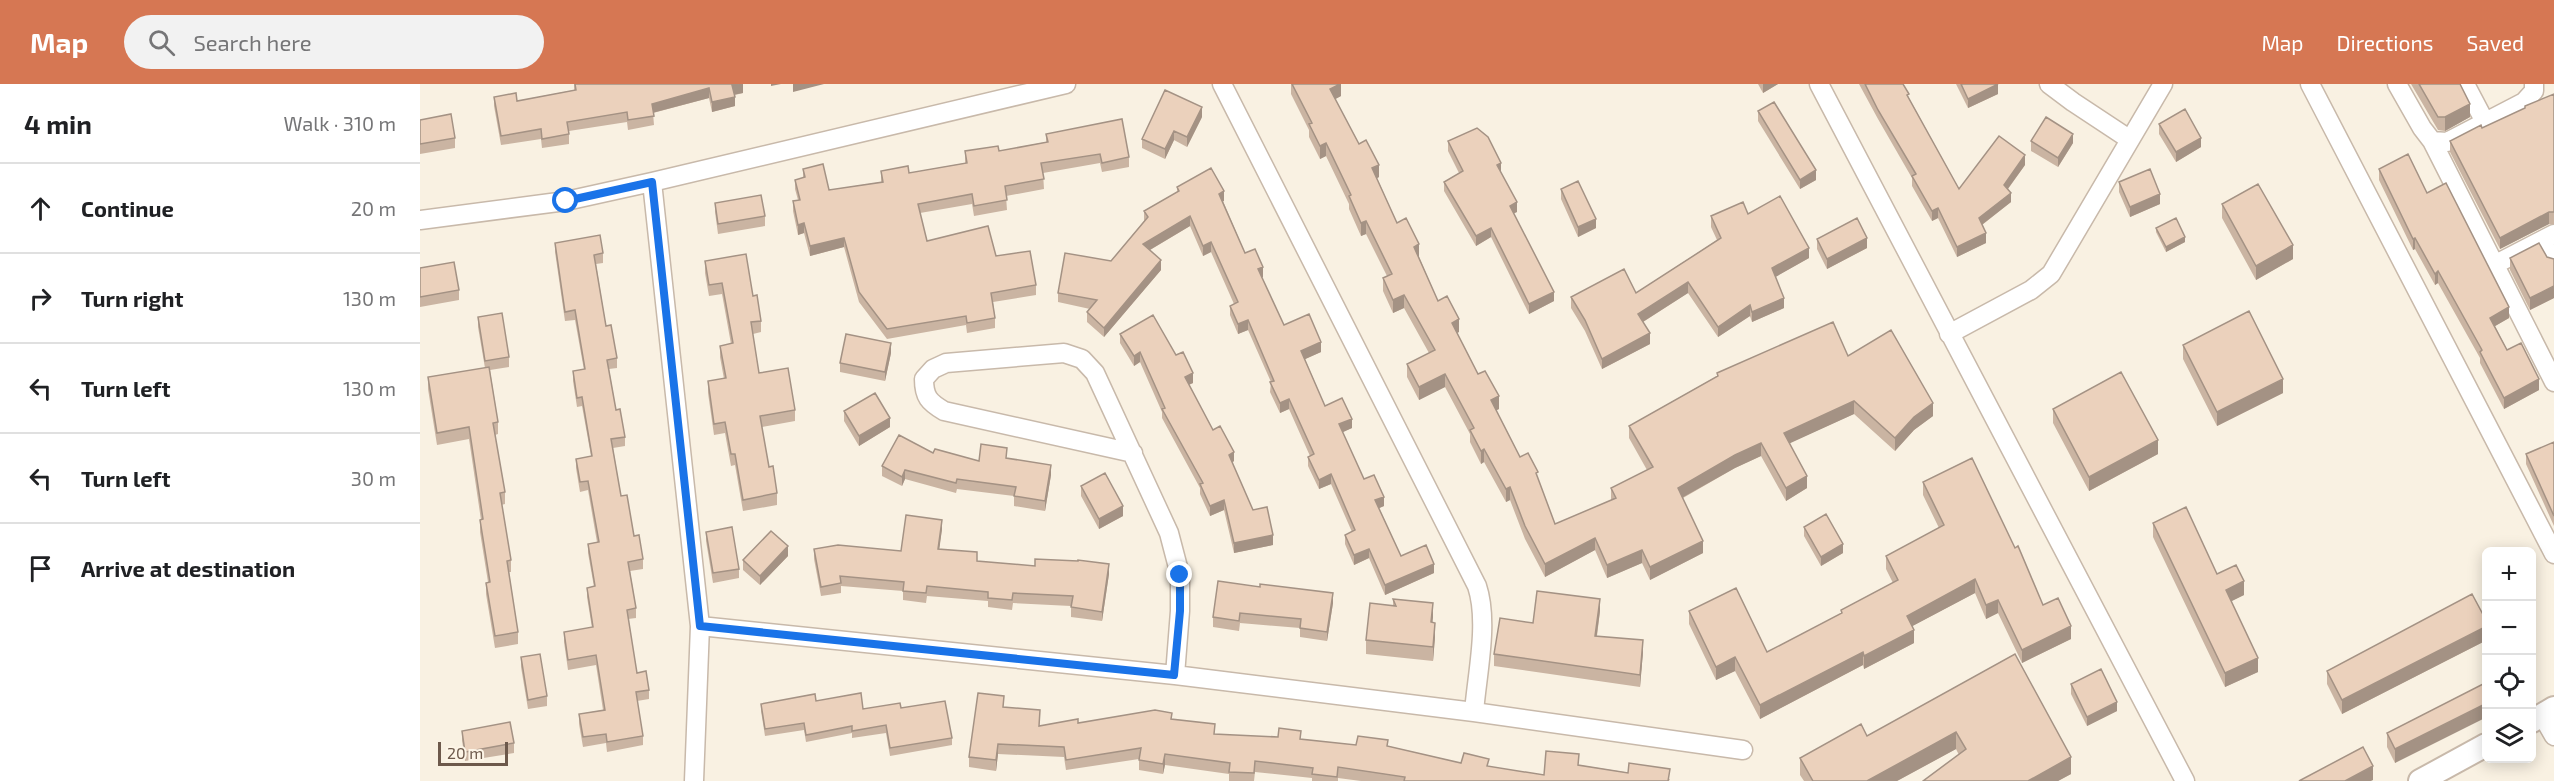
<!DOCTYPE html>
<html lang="en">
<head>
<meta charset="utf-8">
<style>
  body { margin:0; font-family:"Exo 2",sans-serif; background:#f2f2f2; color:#202124 }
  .controls { position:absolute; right:18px; bottom:18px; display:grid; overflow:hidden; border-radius:9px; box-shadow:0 3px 15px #0003 }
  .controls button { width:54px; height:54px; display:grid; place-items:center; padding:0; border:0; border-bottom:2px solid #e0e0e0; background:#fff; color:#202124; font:30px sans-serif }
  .scale { position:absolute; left:18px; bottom:15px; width:70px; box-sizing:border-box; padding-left:6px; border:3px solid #6d594b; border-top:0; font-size:16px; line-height:21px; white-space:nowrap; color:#6d594b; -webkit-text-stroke:4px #fdf5e7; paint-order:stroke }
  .stop { position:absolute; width:18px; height:18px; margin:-14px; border:4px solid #1a73e8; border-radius:50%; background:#fff }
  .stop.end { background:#1a73e8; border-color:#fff; box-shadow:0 2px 6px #0008 }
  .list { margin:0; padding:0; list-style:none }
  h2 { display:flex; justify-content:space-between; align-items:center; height:78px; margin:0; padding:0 24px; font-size:26px }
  h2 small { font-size:20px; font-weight:400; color:#757577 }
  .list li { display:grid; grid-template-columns:39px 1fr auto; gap:18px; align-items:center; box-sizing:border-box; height:90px; padding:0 24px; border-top:2px solid #e0e0e0 }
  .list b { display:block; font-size:22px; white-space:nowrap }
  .list em { font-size:20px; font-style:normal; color:#757577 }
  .icon { flex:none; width:33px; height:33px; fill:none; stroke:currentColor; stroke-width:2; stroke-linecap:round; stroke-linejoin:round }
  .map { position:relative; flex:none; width:2134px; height:697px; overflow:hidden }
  header { display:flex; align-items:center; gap:36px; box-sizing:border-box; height:84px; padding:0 30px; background:#d67753; color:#fff }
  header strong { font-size:28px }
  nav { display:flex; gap:33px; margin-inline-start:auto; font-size:21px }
  .search { width:420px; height:54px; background:#f2f2f2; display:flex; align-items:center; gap:15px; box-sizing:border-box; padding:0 21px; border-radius:33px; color:#757577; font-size:22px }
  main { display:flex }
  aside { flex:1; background:#fff }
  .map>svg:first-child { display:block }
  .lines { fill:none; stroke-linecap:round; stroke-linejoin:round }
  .minor-casing { stroke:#c8b9aa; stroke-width:21 }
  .tertiary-casing { stroke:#c8b9aa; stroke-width:26 }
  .minor { stroke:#fff; stroke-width:18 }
  .tertiary { stroke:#fff; stroke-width:22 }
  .wall { fill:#cab4a2 }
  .shaded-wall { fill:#a49284 }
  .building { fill:#ebd1bc; stroke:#a49284; stroke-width:1.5 }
  .route { stroke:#1a73e8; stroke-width:8 }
</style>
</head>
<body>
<header>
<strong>Map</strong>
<div class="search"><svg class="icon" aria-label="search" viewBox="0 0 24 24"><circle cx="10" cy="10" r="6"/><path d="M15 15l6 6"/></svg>Search here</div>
<nav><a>Map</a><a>Directions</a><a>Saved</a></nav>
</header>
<main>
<aside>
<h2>4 min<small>Walk · 310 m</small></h2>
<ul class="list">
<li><svg class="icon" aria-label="ahead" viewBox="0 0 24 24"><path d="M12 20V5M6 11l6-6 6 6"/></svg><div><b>Continue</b></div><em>20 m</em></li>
<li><svg class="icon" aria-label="right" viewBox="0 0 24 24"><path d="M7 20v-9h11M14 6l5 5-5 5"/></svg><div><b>Turn right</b></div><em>130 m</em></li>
<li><svg class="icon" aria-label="left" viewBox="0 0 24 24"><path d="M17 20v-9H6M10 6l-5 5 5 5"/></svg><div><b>Turn left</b></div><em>130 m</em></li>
<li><svg class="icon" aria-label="left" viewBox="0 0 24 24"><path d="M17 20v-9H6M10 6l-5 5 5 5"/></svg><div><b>Turn left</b></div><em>30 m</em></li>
<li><svg class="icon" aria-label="arrive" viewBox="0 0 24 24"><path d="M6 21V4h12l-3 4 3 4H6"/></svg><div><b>Arrive at destination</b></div></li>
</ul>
</aside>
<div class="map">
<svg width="2134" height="697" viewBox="0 0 2134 697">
  <rect width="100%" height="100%" fill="#f9f1e2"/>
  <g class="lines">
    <defs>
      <path id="minor" d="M802,0L1057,502C1069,538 1057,590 1054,628
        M1399,0L1765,697
        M1629,0L1653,18L1709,55
        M1890,0L2134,470
        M1977,0L2002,44L2012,57L2134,298
        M2045,0L2065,38
        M2012,57L2027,58L2104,18L2114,7V0
        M232,98L280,542L755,591L1054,628L1323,666
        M0,136L146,117L232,98L646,0
        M2124,156L2134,176
        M2074,181L2134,150
        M1529,250L1611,206L1631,190L1743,0
        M713,369L524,327C509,318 504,313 504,295L513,285L526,279L644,269L662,275L675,289L749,449L760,491V527L755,591
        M2122,631L2134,652
        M274,697L280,542"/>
      <path id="tertiary" d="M2112,637L2134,624
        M2000,697L2066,661"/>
    </defs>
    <use href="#minor" class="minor-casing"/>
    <use href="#tertiary" class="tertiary-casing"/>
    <use href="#minor" class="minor"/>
    <use href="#tertiary" class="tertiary"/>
  </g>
  <path class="wall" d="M154,0H323V9L315,11V22L292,28L289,14L233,29L234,41L208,46L207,38L149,47V60L122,64L121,55L81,61L74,22V13L97,17L154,6Z
    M871,0H921V12L915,15L939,60L959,93L957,94L977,139L999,173L1018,217L1039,248L1037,249L1058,290L1079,325L1076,326L1100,373L1118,395L1135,440L1191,416V404L1227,386L1209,354V342L1297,292V289L1428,272L1513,332L1494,346L1475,367L1434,330L1369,359L1387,404L1366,417L1341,372L1315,384L1263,414L1283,469L1230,496L1222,479L1187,494L1175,466L1125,493L1105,455L1090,416L1086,418L1064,378L1061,380L1050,358V350L1025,303L999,316L987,293V280L1009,269L984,224L973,229L963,207V194L967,192L946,150L941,152L929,125V120L906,72L900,75L889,53V46L871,10Z
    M1338,0H1358L1343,9Z
    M1439,0H1483L1489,14L1539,105L1605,81L1588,105L1591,118L1562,141L1566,159L1537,173L1518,134L1512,137L1492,102V94L1458,35Z
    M1536,0H1578V10L1548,24Z
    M1991,0H2040L2050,33L2025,47L2018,46Z
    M2134,10V140H2129L2080,165L2030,68V57L2062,44L2105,24V22Z
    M1338,27L1396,96L1380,105L1338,37Z
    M782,33L767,63L754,56L745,75L722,64V55Z
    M0,36L35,54V64L0,70Z
    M1739,40L1781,63L1756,78L1739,50Z
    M626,50L709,73V83L682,88L680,79L623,89L624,105L586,112L587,126L554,132L552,120L500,129L507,157L576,172L616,201V211L573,218L575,234V244L547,249L546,241L467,255L439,218L424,163L390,172L384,149L378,151L373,127V117L378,116L375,105V96L383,94V85L409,106L461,98V87L489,89L545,79V67H579L626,58Z
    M1028,57L1081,89L1097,128L1094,129L1134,217L1109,230L1071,153L1056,162L1024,107V98L1039,89L1028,67Z
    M1611,57L1653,59L1638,83L1611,67Z
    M1959,85L2007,109L2089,234L2075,242L2087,266L2119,306L2084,325L2060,279V274L2018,199L2015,201L1995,165L1993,166L1959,96Z
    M1699,98L1740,120L1710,133L1699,108Z
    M757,103L804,117H803L825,169L843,193H841L864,241L901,268L885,275L905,322L932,344L922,348L944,395L964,422L959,424L981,472L1014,489L965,511L949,474L934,481L925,460V451L932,448L911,400L899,405L888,382V373L890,372L869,325L860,329L850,308L851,298L828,246L818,250L810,231V222L814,220L791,168L783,172L770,142L730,166L741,186L684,253L667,238V228L670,225L638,218V209L691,177L724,137V127L757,108Z
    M1141,105L1176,144L1158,153L1141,115Z
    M295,119L345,132V142L298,150L295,128Z
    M1802,120L1873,175L1836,196L1802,134Z
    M1328,130L1389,174L1355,193L1364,224L1332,238L1330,232L1298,253L1268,209L1223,238L1230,260L1182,285L1165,247L1151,224V213L1216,209L1297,156L1291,143V132Z
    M1736,144L1765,158L1746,168L1736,148Z
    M1397,155L1447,164L1407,185L1397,165Z
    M135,159L183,169V179L176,180L186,242L197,274V284L189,285L196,326L205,353V362L193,364L201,412L214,452L223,475V485L210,487L216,524V534L208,535L217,589L229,606V615L217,617L223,652V661L187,668L186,659L163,663L159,640V630L183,626L176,581L148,586L144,558V548L172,544L167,513V504L174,503L168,469V460L177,458L168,406L160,408L156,384V375L171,372L162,322L157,323L153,297V287L164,286L155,236L145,237L135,168Z
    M2127,173L2134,175V214L2110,226L2090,186V174Z
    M285,177L333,212L341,237V248L333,250L339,289L375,326V337L342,343L349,383L357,409V421L323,427L315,381L311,382L305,349L294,351L288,309V297L304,295L300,273V262L311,260L302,210L289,212L285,189Z
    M0,184L39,206V216L0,223Z
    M58,233L89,273V283L70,286L78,338V350L75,351L85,408V420L81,421L91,476V488H89L98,548V560L75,564L66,510V499L68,498L60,448V436H61L49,355L17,361L8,305V293L65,284L58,243Z
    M700,250L756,271L773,299L769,301L793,346L814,377L812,379L833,426L853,461L814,469L804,426L790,432L780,410V404L742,334V328L720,278L714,282L700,259Z
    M1763,261L1863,309L1797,342L1763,275Z
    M471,269L465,297L420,288V279Z
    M1633,325L1738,370L1669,407L1633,339Z
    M424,327L470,343L439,362L424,337Z
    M2134,358V442L2106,380V370Z
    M513,369L559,377L587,374L631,391L625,427L594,422V412L537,405L536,409L485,395L482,402L462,392V382Z
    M1503,398L1595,464L1623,521L1651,555L1602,579L1578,529L1566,535L1555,509L1492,542L1494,559L1444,585L1443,581L1340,635L1315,587L1296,596L1269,540V527L1347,568L1421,530V526L1473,499L1466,485V472L1519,444L1503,411Z
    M661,402L703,432L679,445L661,412Z
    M1733,439L1824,511L1811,517L1838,588L1805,603L1733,453Z
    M1384,443L1423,469L1401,482L1384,452Z
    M522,445L519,465L557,477L689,490L682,537L651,533V522L593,519L592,526L568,523V517L507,512L506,519L483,516V507L421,502V509L401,512L394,475V465L481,467Z
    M286,448L319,485V494L293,499L286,457Z
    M368,472L340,501L323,486V476Z
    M798,497L913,519L907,557L880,553V544L820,539L819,547L793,543V533Z
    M973,515L1013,533L1012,539L1015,553L1013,577L946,570V556L973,522Z
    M1180,527L1177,552L1223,568L1220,603L1074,582V570L1113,539Z
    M2067,538V556L1922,630L1907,600V587Z
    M1595,570L1651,690L1638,697H1503L1539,671L1536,665L1477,697H1384L1380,691V674L1447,652Z
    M101,573L127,612V622L108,625L101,583Z
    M2067,598L1975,679L1967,663V649Z
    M1651,600L1697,627L1667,642L1651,610Z
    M341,620L443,625L481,624L532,654V661L470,672L466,649L432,654V649L386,658L384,646L345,652L341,627Z
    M584,623L620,642L658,639L752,635L795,650L881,655L936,661L968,662L1041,679L1124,691L1159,681L1250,695L1249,697H941L918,694V697H892V694L835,688L834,697H809V690L745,681L743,690L719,686V675L646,686L644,673L578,670L576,687L549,683V673Z
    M42,647L94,659V669L45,677L42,656Z"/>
  <path class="shaded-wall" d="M319,0H323V9L312,11V1Z
    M351,0H361L351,2Z
    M373,0H404L373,8Z
    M920,0H921V12L910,18V5Z
    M1343,0H1358L1343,9Z
    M1578,0V10L1548,24V15Z
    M289,4V14L232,29V20Z
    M315,13V22L292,28V18Z
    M2050,20V33L2025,47V33Z
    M782,23V33L767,63V53Z
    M754,47V56L745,75V65Z
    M1653,50V59L1638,83V74Z
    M1781,54V63L1756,78V68Z
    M906,59V72L900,75V62Z
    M1605,71V81L1584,110V101Z
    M1081,79V89L1077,81Z
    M959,81V93L952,97V84Z
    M1396,86V96L1380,105V96Z
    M804,107V117L799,119V110Z
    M1591,109V118L1559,143V134Z
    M1740,110V120L1710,133V123Z
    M1097,118V128L1090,131V122Z
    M1518,124V134L1512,137V127Z
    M2129,128V140L2080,165V154Z
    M770,132V142L723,170V160Z
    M1176,135V144L1158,153V143Z
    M946,137V150L941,152V139Z
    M384,139V149L378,151V141Z
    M1071,144V153L1056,162V152Z
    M1566,149V159L1537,173V163Z
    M1765,153V158L1746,168V163Z
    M424,154V163L390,172V162Z
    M1447,154V164L1407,185V175Z
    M1995,154V165L1993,166V155Z
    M791,158V168L783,172V162Z
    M999,160V173L994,175V163Z
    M1873,161V175L1836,196V182Z
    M1389,164V174L1352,195V184Z
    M741,176V186L684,253V244Z
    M843,183V193L838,195V185Z
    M2018,187V199L2015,201V190Z
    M1268,198V209L1218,241V230Z
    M2134,202V214L2110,226V214Z
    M1134,208V217L1109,230V220Z
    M984,211V224L973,229V216Z
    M1364,214V224L1332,238V228Z
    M1330,221V232L1298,253V243Z
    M2089,223V234L2070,245V234Z
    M1039,235V248L1032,251V239Z
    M828,236V246L818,250V240Z
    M1230,249V260L1182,285V275Z
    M901,258V268L881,277V267Z
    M471,259V269L465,297V288Z
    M720,268V278L714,282V272Z
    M773,289V299L765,302V293Z
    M1025,290V303L999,316V303Z
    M1863,295V309L1797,342V328Z
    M2119,295V306L2084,325V314Z
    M1079,312V325L1071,329V316Z
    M869,315V325L860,329V319Z
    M1434,317V330L1364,362V349Z
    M1513,319V332L1494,346L1475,367V354L1494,333Z
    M470,334V343L439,362V352Z
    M932,335V344L919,350V340Z
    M1738,356V370L1669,407V393Z
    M1341,359V372L1315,384L1258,416V404L1315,371Z
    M1064,365V378L1061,380V367Z
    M814,368V377L809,380V371Z
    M631,381V391L625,427V417Z
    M485,386V395L482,402V393Z
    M911,390V400L899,405V396Z
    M1387,392V404L1366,417V404Z
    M1090,403V416L1086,418V405Z
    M964,413V422L955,426V416Z
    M804,416V426L790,432V422Z
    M703,422V432L679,445V435Z
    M522,436V445L518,475V465Z
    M853,451V461L814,469V459Z
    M1175,454V466L1125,493V480Z
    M1283,457V469L1230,496V483Z
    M1423,460V469L1401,482V473Z
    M368,462V472L340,501V492Z
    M949,465V474L934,481V471Z
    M1222,466V479L1187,494V481Z
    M689,480V490L682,537V528Z
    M1014,480V489L965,511V501Z
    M1555,495V509L1487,545V532Z
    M1824,497V511L1806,520V506Z
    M913,509V519L907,557V548Z
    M1180,515V527L1175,564V552Z
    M1578,516V529L1566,535V521Z
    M1013,519V533L1011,552V538Z
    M1015,539V553L1013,577V563Z
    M1651,542V555L1602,579V566Z
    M2067,542V556L1922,630V616Z
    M1494,546V559L1444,585V572Z
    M1223,556V568L1220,603V591Z
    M1443,568V581L1340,635V621Z
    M1315,573V587L1296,596V583Z
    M1838,574V588L1805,603V589Z
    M1697,618V627L1667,642V633Z
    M2067,619V633L1975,679V665Z
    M1536,648V665L1477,697H1447Z
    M578,660V670L576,687V676Z
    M745,670V681L743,690V680Z
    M1651,673V690L1638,697H1608Z
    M1953,682V696L1951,697H1925Z"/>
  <path class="building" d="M155,0H319L312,1L315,13L292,18L289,4L232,20L234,32L208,36L207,28L147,38L149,50L122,55L121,45L81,52L74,13L96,9L97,17L156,6Z
    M872,0H920L910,5L939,60L946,56L959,81L952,84L977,139L986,134L999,160L994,163L1018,217L1027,212L1039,235L1032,239L1058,290L1065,287L1079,312L1071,316L1100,373L1108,369L1118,388L1116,389L1135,440L1196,414L1191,404L1233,383L1209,342L1298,292L1297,289L1413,238L1428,272L1471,246L1513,319L1494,333L1475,354L1434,317L1364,349L1387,392L1366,404L1341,359L1315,371L1258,404L1283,457L1230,483L1222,466L1187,481L1175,454L1125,480L1105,442L1090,403L1086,405L1064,365L1061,367L1050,346L1054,344L1025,290L999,303L987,280L1015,266L984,211L973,216L963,194L972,190L946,137L941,139L929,112L931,111L906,59L900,62L889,40L892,39Z
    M1445,0H1483L1489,10L1487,11L1539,105L1579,52L1605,71L1584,101L1591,109L1559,134L1566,149L1537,163L1518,124L1512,127L1492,92L1496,90L1458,26Z
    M1541,0H1578L1548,15Z
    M1999,0H2040L2050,20L2025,33H2018Z
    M745,6L782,23L767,53L754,47L745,65L722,55Z
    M2134,10V128H2129L2080,154L2030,57L2061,41L2062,44L2105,24V22Z
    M1354,18L1396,86L1380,96L1338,27Z
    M1765,25L1781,54L1756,68L1739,40Z
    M31,30L35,54L0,60V36Z
    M1626,33L1653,50L1638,74L1611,57Z
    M702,35L709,73L682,79L680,70L621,79L624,95L585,102L587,116L554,122L552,110L498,120L507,157L568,142L576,172L610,167L616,201L571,209L575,234L547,239L546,232L467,245L439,208L424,154L390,162L384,139L378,141L373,117L380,116L375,96L385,93L383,85L403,80L409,106L463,98L461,87L488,82L489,89L547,79L545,67L578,62L579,67L628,58L626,50Z
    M1057,44L1068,53L1081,79L1077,81L1097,118L1090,122L1134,208L1109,220L1071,144L1056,152L1024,98L1043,87L1028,57Z
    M1988,70L2007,109L2026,99L2089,223L2070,234L2087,266L2101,259L2119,295L2084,314L2060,268L2062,266L2018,187L2015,190L1995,154L1993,155L1959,85Z
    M791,84L804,107L799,110L825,169L835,165L843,183L838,185L864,241L889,230L901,258L881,267L905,322L922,314L932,335L919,340L944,395L954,391L964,413L955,416L981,472L1006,461L1014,480L965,501L949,465L934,471L925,451L935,446L911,390L899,396L888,373L894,370L869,315L860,319L850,298L854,297L828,236L818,240L810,222L818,218L791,158L783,162L770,132L723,160L741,176L684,244L667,228L677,216L638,209L645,169L691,177L728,133L724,127L759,107L757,103Z
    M1730,85L1740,110L1710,123L1699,98Z
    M1158,97L1176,135L1158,143L1141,105Z
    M1838,100L1873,161L1836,182L1802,120Z
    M341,111L345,132L298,140L295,119Z
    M1360,112L1389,164L1352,184L1364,214L1332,228L1330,221L1298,243L1268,198L1218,230L1230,249L1182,275L1165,236L1151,213L1204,185L1216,209L1301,154L1291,132L1323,118L1328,130Z
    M1437,134L1447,154L1407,175L1397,155Z
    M1756,134L1765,153L1746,163L1736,144Z
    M180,151L183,169L174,171L186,242L191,241L197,274L187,276L196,326L200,325L205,353L191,355L201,412L207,411L214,452L219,451L223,475L208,478L216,524L207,526L217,589L226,587L229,606L216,608L223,652L187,658L186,650L163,653L159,630L185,626L176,571L148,576L144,548L173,543L167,504L175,502L168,460L179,458L168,397L160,398L156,375L172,372L162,313L157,314L153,287L165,285L155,226L145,228L135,159Z
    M2119,159L2127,173L2134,175V202L2110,214L2090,174Z
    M326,170L333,212L337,211L341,237L331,238L339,289L368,284L375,326L340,332L349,383L353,382L357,409L323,416L315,370H311L305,338L294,340L288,297L306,294L300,262L313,259L302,199L289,201L285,177Z
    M34,178L39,206L0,213V184Z
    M1829,227L1863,295L1797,328L1763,261Z
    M82,229L89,273L65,277L58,233Z
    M733,231L756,271L763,268L773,289L765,293L793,346L800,342L814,368L809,371L833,426L847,423L853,451L814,459L804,416L790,422L780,400L783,399L742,325L745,324L720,268L714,272L700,250Z
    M426,250L471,259L465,288L420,279Z
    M69,283L78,338L73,339L85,408L80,409L91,476L87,477L98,548L75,552L66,499L70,498L60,436L63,435L49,343L17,349L8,293Z
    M1701,288L1738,356L1669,393L1633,325Z
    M455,309L470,334L439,352L424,327Z
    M479,351L513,369L515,365L559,377L561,360L587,364L586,374L631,381L625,417L594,412L596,403L537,395L536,399L485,386L482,393L462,382Z
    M2134,358V432L2106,370Z
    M1552,374L1595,464L1598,462L1623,521L1638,514L1651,542L1602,566L1578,516L1566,521L1555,495L1487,532L1494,546L1444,572L1443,568L1340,621L1315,573L1296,583L1269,527L1316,504L1347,568L1422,529L1421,526L1478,496L1466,472L1524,441L1503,398Z
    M685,389L703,422L679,435L661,402Z
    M1766,423L1797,490L1816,481L1824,497L1806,506L1838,574L1805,589L1733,439Z
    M1406,430L1423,460L1401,473L1384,443Z
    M486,431L522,436L518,465L557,468V477L615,482V475L658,477V476L689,480L682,528L651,523L653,512L593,509L592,516L568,514V508L507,502L506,509L483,507L484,498L420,492L421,499L401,503L394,465L418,461L481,467Z
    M312,443L319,485L293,489L286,448Z
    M351,447L368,462L340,492L323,476Z
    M798,497L840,503V500L913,509L907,548L880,544L881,535L820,529L819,537L793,533Z
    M1117,507L1180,515L1175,552L1223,556L1220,591L1074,570L1080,534L1113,539Z
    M2052,510L2067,538V542L1922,616L1907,587Z
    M973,515L1013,519L1011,538L1015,539L1013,563L946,556L950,519L976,522Z
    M120,570L127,612L108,616L101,573Z
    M1595,570L1651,673L1608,697H1503L1546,665L1536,648L1447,697H1393L1380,674L1441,640L1447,652Z
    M1681,585L1697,618L1667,633L1651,600Z
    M2067,598V619L1975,665L1967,649Z
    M441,609L443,625L480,619L481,624L525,617L532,654L470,664L466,641L432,647V642L386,651L384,639L345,645L341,620L395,610L396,617Z
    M558,609L584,612L583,623L620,626L619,642L658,635V639L735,626L752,629L751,635L795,640L794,650L858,653L859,644L881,647L880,655L936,661L938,652L968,656L967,662L1041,679L1044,669L1069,675L1067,682L1124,691L1126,667L1159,670L1158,681L1208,689L1209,679L1250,685L1248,697H984L985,693L918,683L917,693L892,690L893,684L835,677L834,689L809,688L810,679L745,670L743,680L719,676L721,664L646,676L644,663L578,660L576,676L549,673Z
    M90,638L94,659L45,668L42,647Z
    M1943,663L1953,682L1925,697H1879Z"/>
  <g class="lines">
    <path class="route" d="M146,117L232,98L280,542L754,591L760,527V491"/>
  </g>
</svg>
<div class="controls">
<button>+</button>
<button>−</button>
<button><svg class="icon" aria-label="locate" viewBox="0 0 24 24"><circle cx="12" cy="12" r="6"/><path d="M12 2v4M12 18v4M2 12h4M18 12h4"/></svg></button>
<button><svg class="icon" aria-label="layers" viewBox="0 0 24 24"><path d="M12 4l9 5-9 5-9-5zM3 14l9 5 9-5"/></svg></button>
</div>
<div class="scale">20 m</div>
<div class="stop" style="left:146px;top:117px"></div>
<div class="stop end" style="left:760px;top:491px"></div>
</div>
</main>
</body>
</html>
